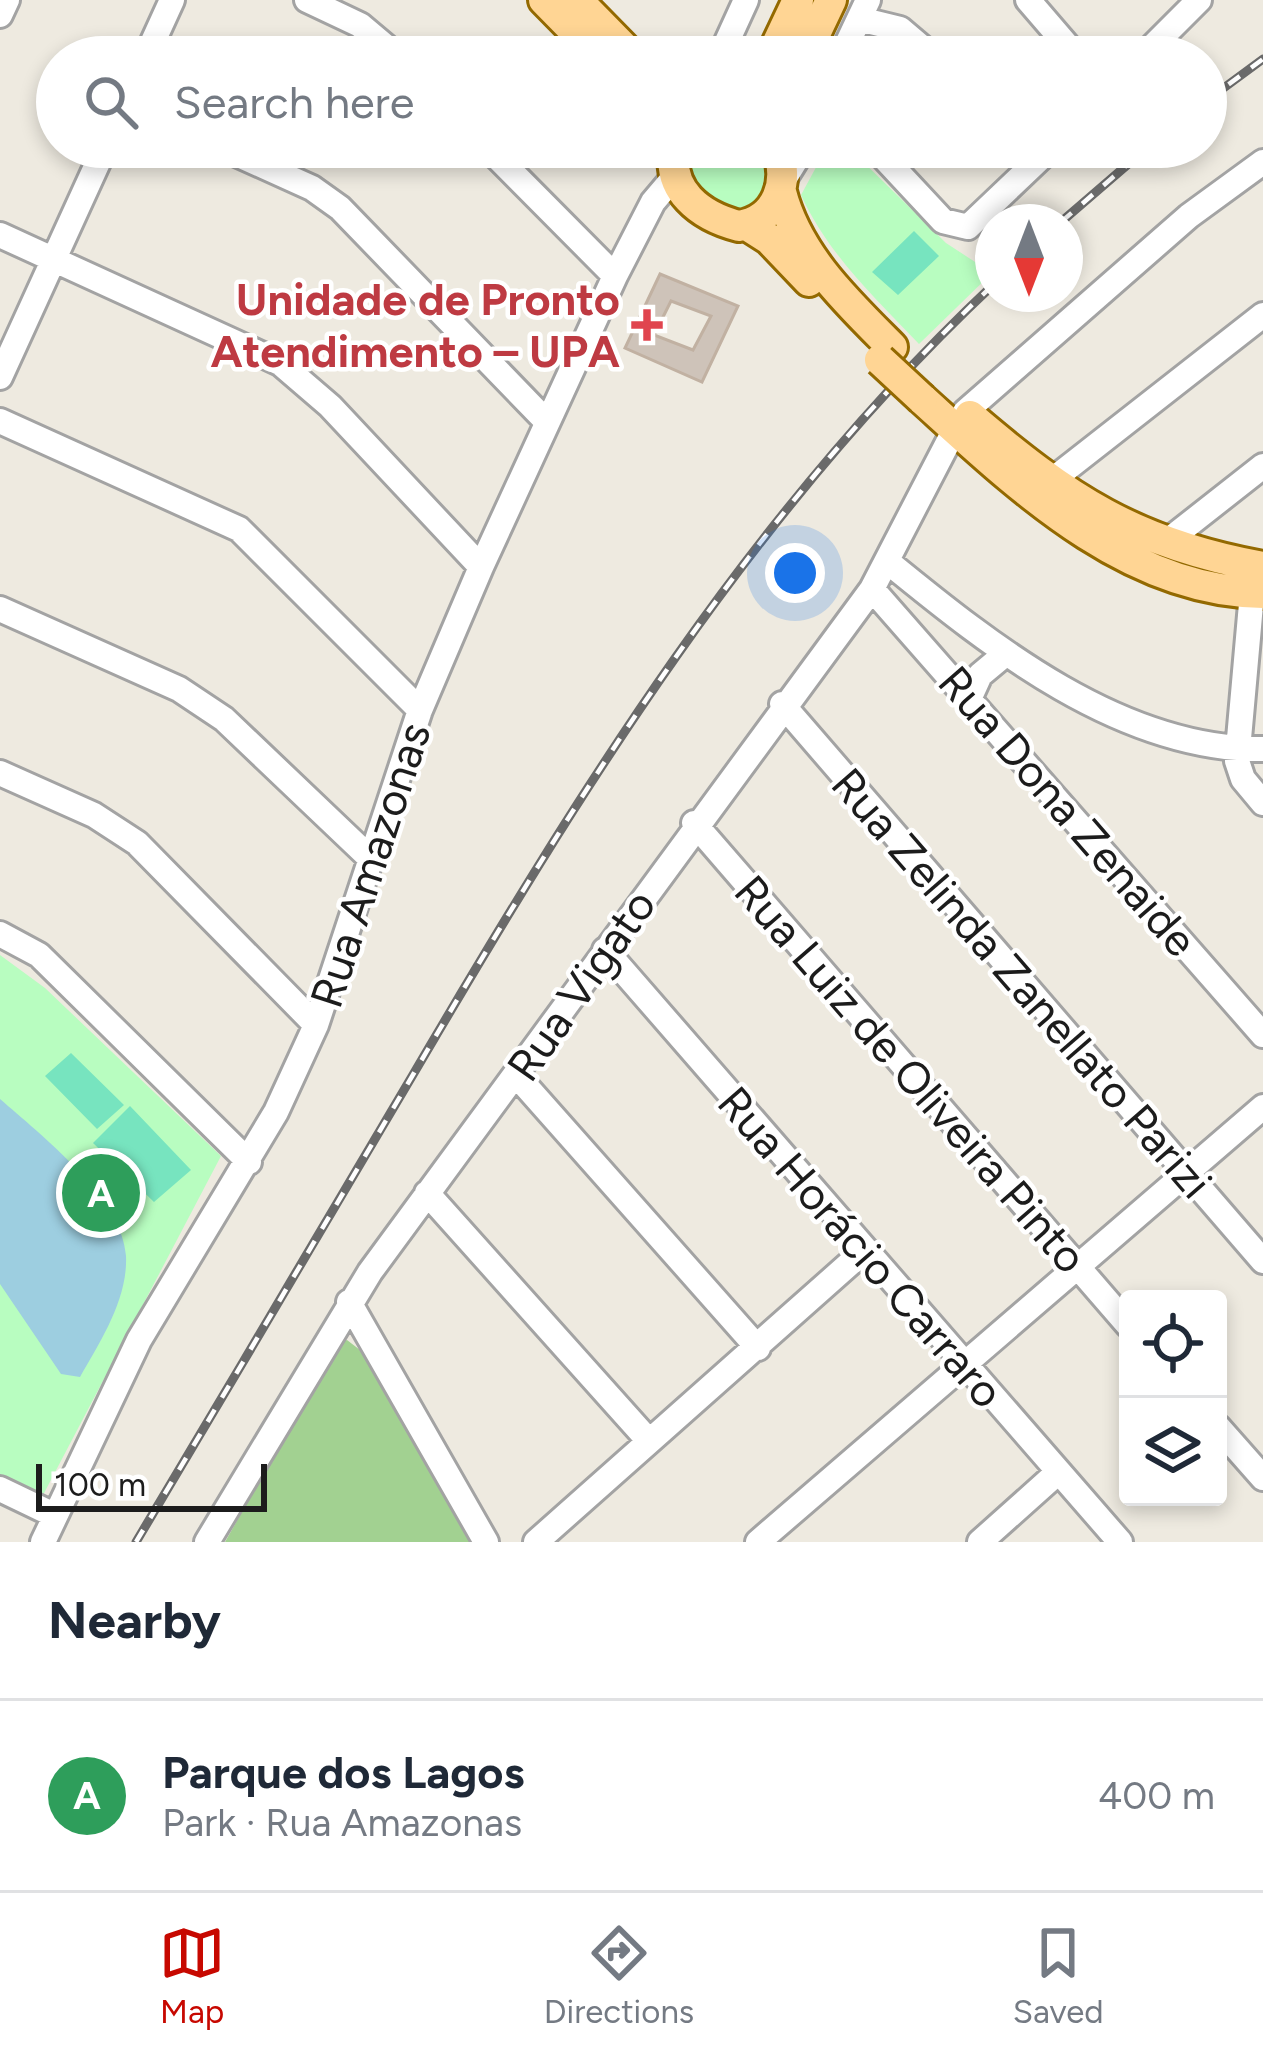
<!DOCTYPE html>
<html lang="en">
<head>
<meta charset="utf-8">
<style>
  body { margin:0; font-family:Figtree,sans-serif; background:#f6f6f7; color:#1f2937 }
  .controls { position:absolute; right:36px; bottom:36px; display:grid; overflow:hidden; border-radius:12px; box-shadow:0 6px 18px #0003 }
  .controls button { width:108px; height:108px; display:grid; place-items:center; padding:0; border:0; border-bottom:3px solid #e0e1e3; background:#fff; color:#1f2937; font:60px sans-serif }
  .compass { position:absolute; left:975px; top:204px; width:108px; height:108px; border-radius:50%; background:#fff; box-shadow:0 6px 18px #0003; rotate:180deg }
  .scale { position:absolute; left:36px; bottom:30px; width:231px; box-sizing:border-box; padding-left:12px; border:6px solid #1c1c1c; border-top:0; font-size:33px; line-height:42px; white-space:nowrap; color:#1c1c1c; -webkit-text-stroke:9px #fff; paint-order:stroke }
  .you { position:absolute; left:795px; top:573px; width:42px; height:42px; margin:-30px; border:9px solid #fff; border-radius:50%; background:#1a73e8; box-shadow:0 0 0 18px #1a73e833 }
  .badge { display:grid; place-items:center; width:78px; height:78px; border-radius:50%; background:#c70800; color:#fff; font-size:39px; font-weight:700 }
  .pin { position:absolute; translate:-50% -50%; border:6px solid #fff; box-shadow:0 3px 12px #0006 }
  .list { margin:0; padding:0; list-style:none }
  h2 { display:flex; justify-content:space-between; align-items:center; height:156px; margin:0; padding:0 48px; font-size:51px }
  h2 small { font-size:39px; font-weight:400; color:#747a83 }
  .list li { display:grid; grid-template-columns:78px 1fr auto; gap:36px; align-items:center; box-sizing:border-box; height:192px; padding:0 48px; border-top:3px solid #e0e1e3 }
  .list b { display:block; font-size:45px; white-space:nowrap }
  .list p { margin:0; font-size:39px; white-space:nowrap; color:#747a83 }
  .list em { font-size:39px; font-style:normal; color:#747a83 }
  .icon { flex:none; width:66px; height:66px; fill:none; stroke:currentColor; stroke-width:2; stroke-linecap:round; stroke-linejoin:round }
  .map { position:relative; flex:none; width:1263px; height:1542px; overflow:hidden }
  .search { position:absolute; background:#fff; box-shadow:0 6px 18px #0003; left:36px; right:36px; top:36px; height:132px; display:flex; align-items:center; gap:30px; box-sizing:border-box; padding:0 42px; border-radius:66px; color:#747a83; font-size:45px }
  .sheet { height:348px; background:#fff }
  nav { display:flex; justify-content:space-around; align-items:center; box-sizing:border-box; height:168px; border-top:3px solid #e0e1e3; background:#fff; font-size:33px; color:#747a83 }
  nav a { display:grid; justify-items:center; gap:6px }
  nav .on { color:#c70800 }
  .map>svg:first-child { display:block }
  .forest { fill:#a2d191 }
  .park { fill:#b8fdc0 }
  .pitch { fill:#77e4bf }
  .water { fill:#9dcee0 }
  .building { fill:#cec3b9; stroke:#c1b1a2; stroke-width:3; fill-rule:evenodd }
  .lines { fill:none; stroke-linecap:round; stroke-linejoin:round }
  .minor-casing { stroke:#a3a3a3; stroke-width:30 }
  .major-casing { stroke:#936900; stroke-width:36 }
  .minor { stroke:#fff; stroke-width:24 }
  .major { stroke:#ffd594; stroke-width:30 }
  .rail-casing { stroke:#6a6a6a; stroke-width:9 }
  .rail { stroke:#fff; stroke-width:4.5; stroke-dasharray:14; stroke-linecap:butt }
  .major-bridge-casing { stroke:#936900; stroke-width:36; stroke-linecap:butt }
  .major-bridge { stroke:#ffd594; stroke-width:30 }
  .health-dot { fill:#e0444e; stroke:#fff; stroke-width:4.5 }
  .labels { text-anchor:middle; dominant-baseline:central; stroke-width:9; stroke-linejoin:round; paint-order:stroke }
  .health-label { font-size:45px; font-weight:bold; fill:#be3a42; stroke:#fff; text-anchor:end }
  .street-label { font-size:45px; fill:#1c1c1c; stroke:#fff }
</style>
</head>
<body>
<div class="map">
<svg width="1263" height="1542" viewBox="0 0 1263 1542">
  <rect width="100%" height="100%" fill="#eeeae0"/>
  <path class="forest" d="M347,1340L360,1350L472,1542H225L337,1343Z"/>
  <path class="park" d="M684,147H769L776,167L760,207L727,213L695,192Z
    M827,147H848L946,243L992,273L919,344C875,298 828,254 801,195Z
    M0,955L45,988L221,1156L42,1497L0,1476Z"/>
  <path class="pitch" d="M914,231L939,256L898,295L872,272Z
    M71,1053L124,1105L97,1129L45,1076Z
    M130,1106L191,1170L154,1202L93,1143Z"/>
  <path class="water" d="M0,1099C40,1134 123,1199 126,1256C128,1299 100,1342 80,1377L61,1374L0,1284Z"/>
  <path class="building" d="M660,274L738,306L702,382L625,348ZM671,301L711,316L693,350L654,335Z"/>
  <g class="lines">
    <defs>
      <path id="minor" d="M307,0L360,25L398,57
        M1028,0L1077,57
        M0,15L7,0
        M859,19L900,29L933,57
        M146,57L172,0
        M720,57L746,0
        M841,57L868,0
        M1142,57L1199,0
        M221,147L312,188L340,208L547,422
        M487,147L615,276
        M874,147L943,221L968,227L1052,147
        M783,181L804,147
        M0,235L280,363L330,406L481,567
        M0,377L105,147
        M965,412L1189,216L1263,162
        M0,421L239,529L420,710
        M1051,481L1263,315
        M1165,543L1263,466
        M888,562C992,647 1121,750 1263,749
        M872,589L1263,1035
        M1252,593L1237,761L1243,779L1263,803
        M0,609L179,689L224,719L371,859
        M970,697L980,675L1004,655
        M782,704L1263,1261
        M0,773L94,815L137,843L316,1025
        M694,823L1128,1325
        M0,934L39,955L249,1162
        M605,950L1120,1542
        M517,1076L758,1348
        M427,1193L649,1441
        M349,1302L486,1542
        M1218,1427L1263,1478
        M0,1489L52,1514
        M43,1542L139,1340L276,1112L316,1025L420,710L481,567L615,276L653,202L675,176
        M207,1542L370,1272L872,589L955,429
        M536,1542L865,1250
        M758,1542L1263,1107
        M980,1542L1056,1474"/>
      <path id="major" d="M544,0L600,57
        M577,0L633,57
        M771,57L798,0
        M804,57L831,0
        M675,147C666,190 700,216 739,226C778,220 791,180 776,147
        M781,192C797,255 847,302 892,347
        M747,225L769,239L809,281
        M922,399C1016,484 1126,592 1263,593
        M970,416C1067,499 1135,544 1263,567"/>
    </defs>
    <use href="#minor" class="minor-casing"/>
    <use href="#major" class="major-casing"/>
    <use href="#minor" class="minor"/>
    <use href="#major" class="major"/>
    <defs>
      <path id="rail" d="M1206,101L1263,59
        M1061,222L1148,147
        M136,1542C229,1386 322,1229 414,1073C580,790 752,511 993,285"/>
    </defs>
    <use href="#rail" class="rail-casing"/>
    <use href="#rail" class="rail"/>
    <defs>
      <path id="major-bridge" d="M880,360L922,399"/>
    </defs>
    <use href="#major-bridge" class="major-bridge-casing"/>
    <use href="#major-bridge" class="major-bridge"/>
  </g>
  <path class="health-dot" d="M641 307h12v12h12v12h-12v12h-12v-12h-12v-12h12z"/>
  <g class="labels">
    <g class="health-label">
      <text x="620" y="299">Unidade de Pronto<tspan x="620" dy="52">Atendimento – UPA</tspan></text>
    </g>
    <g class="street-label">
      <text transform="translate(1068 811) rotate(49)">Rua Dona Zenaide</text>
      <text transform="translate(370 865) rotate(-72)">Rua Amazonas</text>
      <text transform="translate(1022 983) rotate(49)">Rua Zelinda Zanellato Parizi</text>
      <text transform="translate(581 985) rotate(-55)">Rua Vigato</text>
      <text transform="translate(911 1074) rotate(49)">Rua Luiz de Oliveira Pinto</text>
      <text transform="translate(861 1247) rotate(49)">Rua Horácio Carraro</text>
    </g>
  </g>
</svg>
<div class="controls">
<button><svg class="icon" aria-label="locate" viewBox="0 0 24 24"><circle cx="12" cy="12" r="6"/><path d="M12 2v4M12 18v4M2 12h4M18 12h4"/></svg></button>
<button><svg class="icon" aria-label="layers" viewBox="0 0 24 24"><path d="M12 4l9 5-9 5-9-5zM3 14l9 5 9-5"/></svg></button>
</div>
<svg class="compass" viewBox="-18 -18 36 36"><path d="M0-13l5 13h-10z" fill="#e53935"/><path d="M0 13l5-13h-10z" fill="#747a83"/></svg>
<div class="scale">100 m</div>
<div class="you"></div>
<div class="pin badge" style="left:101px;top:1193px;background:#2e9e5b">A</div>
<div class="search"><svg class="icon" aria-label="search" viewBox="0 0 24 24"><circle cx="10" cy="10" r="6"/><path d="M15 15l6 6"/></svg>Search here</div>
</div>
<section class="sheet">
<h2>Nearby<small></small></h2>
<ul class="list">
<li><span class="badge" style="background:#2e9e5b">A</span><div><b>Parque dos Lagos</b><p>Park · Rua Amazonas</p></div><em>400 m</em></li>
</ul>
</section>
<nav>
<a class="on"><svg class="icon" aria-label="map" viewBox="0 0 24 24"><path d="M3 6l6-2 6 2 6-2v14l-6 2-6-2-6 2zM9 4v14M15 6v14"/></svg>Map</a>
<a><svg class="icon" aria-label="directions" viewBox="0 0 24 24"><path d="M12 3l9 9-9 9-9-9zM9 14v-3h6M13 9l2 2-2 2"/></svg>Directions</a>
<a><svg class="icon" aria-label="saved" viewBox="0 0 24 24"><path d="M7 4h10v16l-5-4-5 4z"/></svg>Saved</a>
</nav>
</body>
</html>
